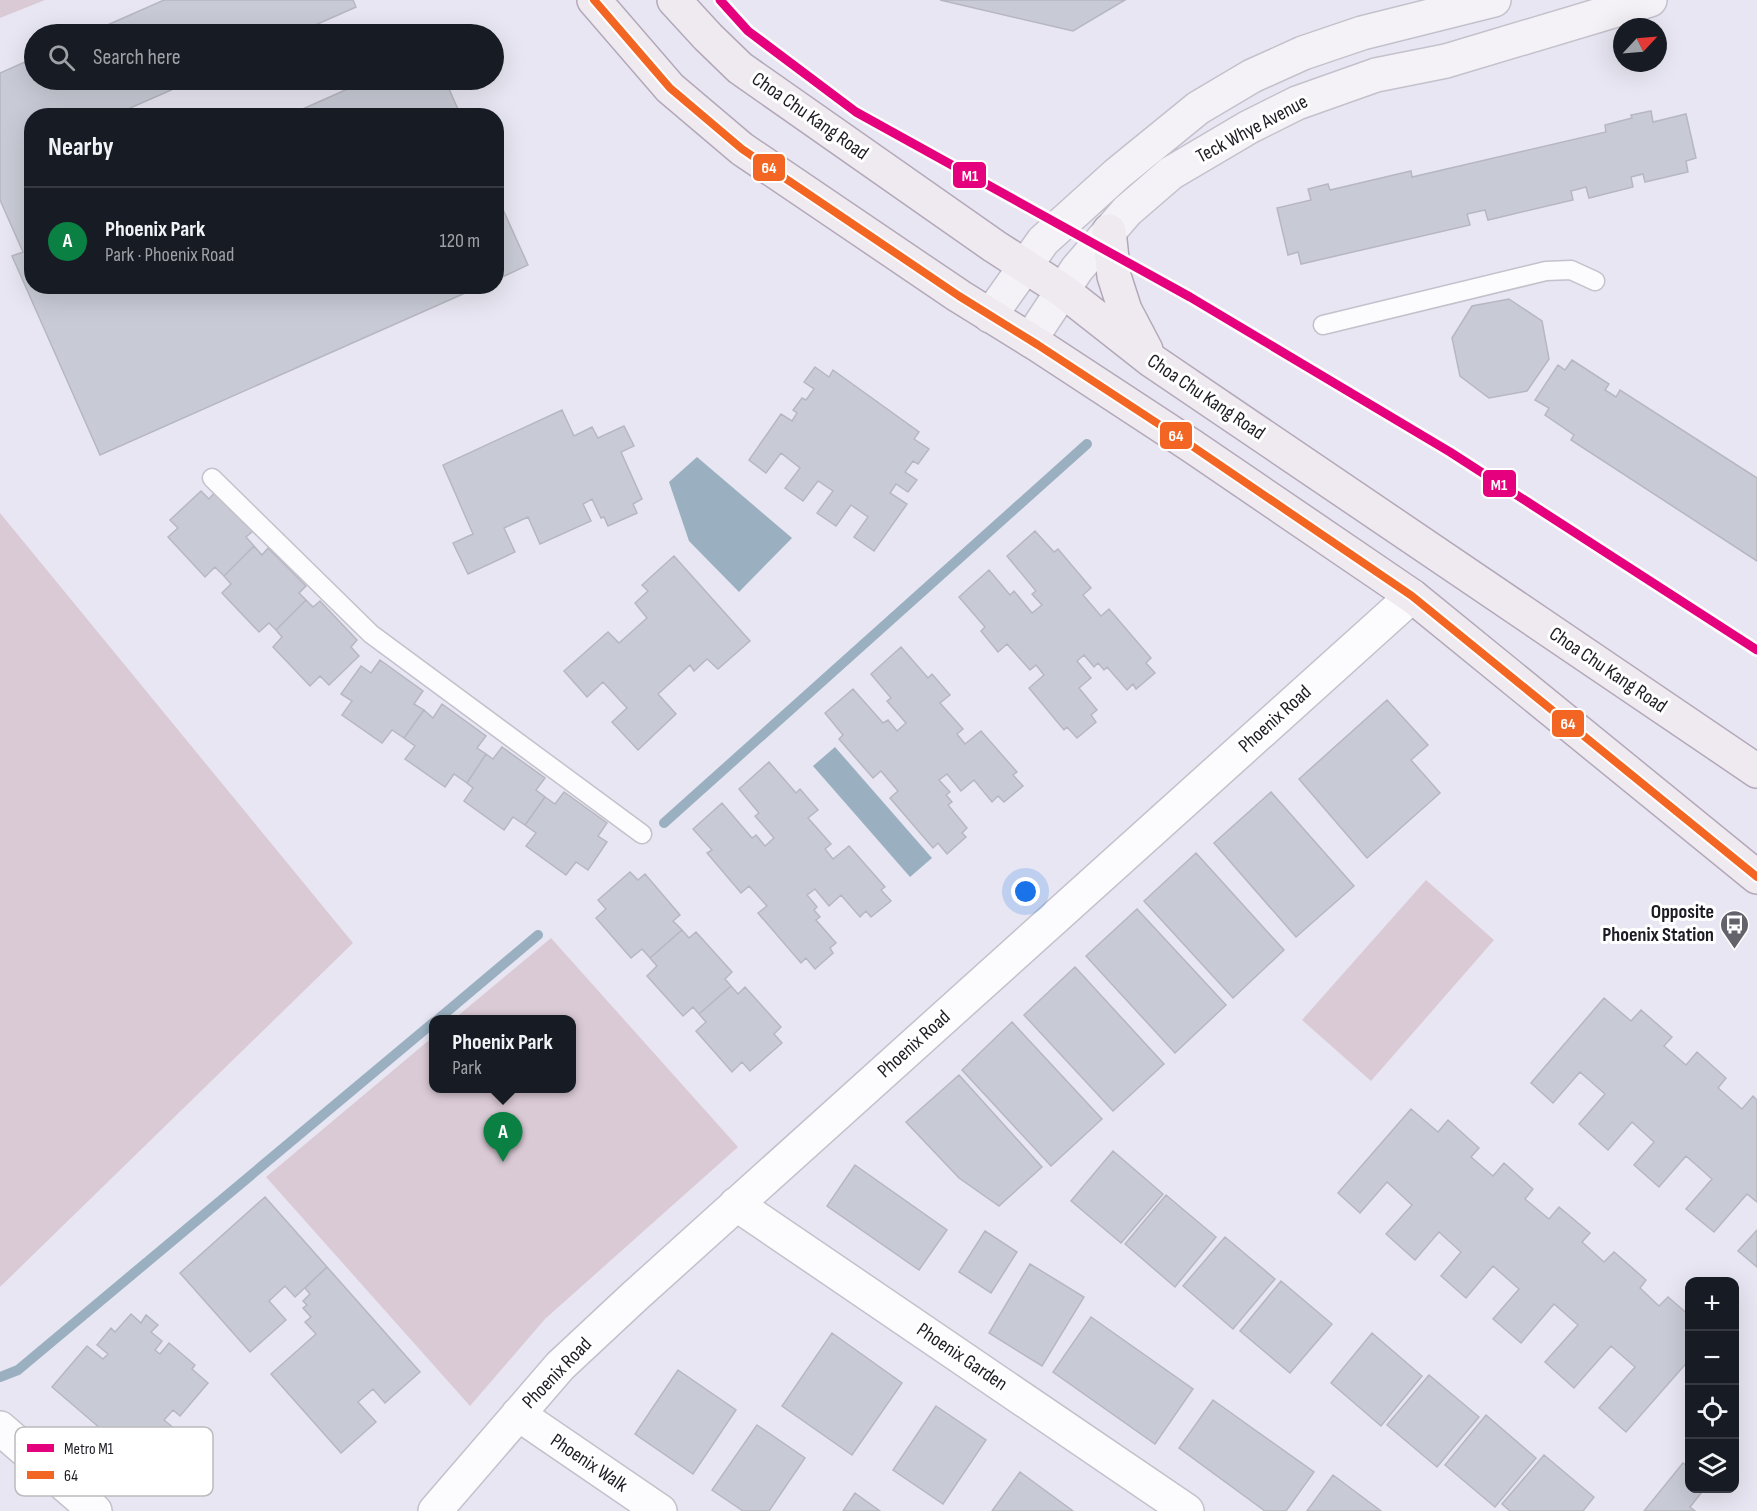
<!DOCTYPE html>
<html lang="en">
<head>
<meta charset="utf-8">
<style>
  body { margin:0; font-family:"Sofia Sans Condensed",sans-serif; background:#20242c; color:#f1f3f6 }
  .controls { position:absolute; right:18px; bottom:18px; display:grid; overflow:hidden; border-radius:12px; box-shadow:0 6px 24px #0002 }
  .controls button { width:54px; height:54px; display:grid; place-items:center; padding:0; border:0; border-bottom:2px solid #363941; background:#171b24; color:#f1f3f6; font:30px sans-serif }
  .compass { position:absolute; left:1613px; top:18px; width:54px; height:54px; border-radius:50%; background:#171b24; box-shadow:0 6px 24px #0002; rotate:64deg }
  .you { position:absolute; left:1026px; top:892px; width:21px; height:21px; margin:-15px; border:4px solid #fff; border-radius:50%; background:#1a73e8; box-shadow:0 0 0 9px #1a73e833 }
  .badge { display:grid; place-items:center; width:39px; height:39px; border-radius:50%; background:#0b8043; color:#fff; font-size:20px; font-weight:700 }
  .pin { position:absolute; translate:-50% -50px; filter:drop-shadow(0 2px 3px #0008) }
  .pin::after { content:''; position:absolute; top:32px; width:21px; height:18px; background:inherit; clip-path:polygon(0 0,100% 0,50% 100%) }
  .popup { position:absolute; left:429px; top:1015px; width:147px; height:78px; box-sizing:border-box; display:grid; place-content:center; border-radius:12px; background:#171b24; filter:drop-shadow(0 2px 4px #0005); font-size:20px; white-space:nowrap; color:#9ea1a6 }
  .popup b { font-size:22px; color:#f1f3f6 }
  .popup::after { content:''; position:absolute; left:50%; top:100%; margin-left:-12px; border:12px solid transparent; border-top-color:#171b24 }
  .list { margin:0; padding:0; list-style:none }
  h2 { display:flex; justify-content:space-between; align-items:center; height:78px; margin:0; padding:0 24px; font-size:26px }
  h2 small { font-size:20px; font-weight:400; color:#9ea1a6 }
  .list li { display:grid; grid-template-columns:39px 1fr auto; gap:18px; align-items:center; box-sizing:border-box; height:108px; padding:0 24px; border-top:2px solid #363941 }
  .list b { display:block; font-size:22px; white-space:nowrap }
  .list p { margin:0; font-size:20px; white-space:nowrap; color:#9ea1a6 }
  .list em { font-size:20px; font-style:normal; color:#9ea1a6 }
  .icon { flex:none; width:33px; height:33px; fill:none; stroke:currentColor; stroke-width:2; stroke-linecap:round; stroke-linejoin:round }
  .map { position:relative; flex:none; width:1757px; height:1511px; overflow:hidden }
  .search { position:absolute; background:#171b24; box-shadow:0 6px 24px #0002; left:24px; top:24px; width:480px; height:66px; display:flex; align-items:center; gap:15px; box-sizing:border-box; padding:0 21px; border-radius:33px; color:#9ea1a6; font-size:22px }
  .panel { position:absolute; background:#171b24; box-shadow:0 6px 24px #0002; left:24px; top:108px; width:480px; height:186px; border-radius:24px }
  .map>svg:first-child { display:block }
  .green { fill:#dacad5 }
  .water { fill:#9ab0c0 }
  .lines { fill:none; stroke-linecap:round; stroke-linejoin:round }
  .stream { stroke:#9ab0c0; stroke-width:10 }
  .building { fill:#c8cad5; stroke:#b6b7c0; stroke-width:1.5 }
  .lane-casing { stroke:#c3c1cb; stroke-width:21 }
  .street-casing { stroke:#c3c1cb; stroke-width:36 }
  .secondary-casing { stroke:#c3c1cb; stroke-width:36 }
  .primary-casing { stroke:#b3a8b9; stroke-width:36 }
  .lane { stroke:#fcfbfd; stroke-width:18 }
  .street { stroke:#fcfbfd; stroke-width:33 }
  .secondary { stroke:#f5f2f7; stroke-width:33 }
  .primary { stroke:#efe9f0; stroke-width:33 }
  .bus-1-casing { stroke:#fff; stroke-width:12 }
  .bus-1 { stroke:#f26522; stroke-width:8 }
  .metro-1-casing { stroke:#fff; stroke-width:14 }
  .metro-1 { stroke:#e5007d; stroke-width:9 }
  .labels { text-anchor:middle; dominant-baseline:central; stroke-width:6; stroke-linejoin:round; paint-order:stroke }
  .street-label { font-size:20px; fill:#1d1c24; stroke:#fff }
  .poi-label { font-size:20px; font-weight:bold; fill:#1d1c24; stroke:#fff; text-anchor:end }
  .key { fill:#fff; stroke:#bbbbbd; stroke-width:1.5 }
  .key-label { font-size:16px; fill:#1d1c24 }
  .line-badge { stroke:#fff; stroke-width:2 }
  .badge-label { font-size:16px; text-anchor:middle; font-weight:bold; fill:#fff }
</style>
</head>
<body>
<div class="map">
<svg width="1757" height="1511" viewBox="0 0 1757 1511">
  <rect width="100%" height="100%" fill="#e8e6f2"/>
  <path class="green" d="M0,0H45L0,18Z
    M0,513L353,943L0,1287Z
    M1426,880L1494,940L1371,1081L1302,1020Z
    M551,938L738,1147L545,1319L470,1406L266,1177L434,1036V1088H572V1020L454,1019Z"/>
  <path class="water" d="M697,457L792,538L739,592L689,541L669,482Z
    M835,747L932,858L910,877L813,766Z"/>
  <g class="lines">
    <path class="stream" d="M664,823L1087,444
      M437,1020L538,935
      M0,1377L18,1370L434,1022"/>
  </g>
  <path class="building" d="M164,0H353L356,7L295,34H87Z
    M940,0H1125L1073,31Z
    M34,58V80H194L112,116H32V151L27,153L32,164V286H481L100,455L12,256L23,252L0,200V73Z
    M384,80H445L461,116H287L361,83L363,89Z
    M1651,111L1653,122L1686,114L1696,158L1686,161L1688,172L1645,182L1643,174L1631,177L1633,187L1589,198L1586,187L1571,191L1573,200L1488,220L1485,210L1467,214L1470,225L1301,264L1298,252L1288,255L1277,208L1311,200L1308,189L1328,184L1330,190L1411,171L1412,177L1606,132L1605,125L1632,118L1631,115Z
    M496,194L528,265L496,280Z
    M1509,299L1542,321L1549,359L1527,391L1489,398L1460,376L1452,338L1472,306Z
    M1572,360L1609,384L1605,390L1616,397L1620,390L1757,478V561L1571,440L1574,435L1545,415L1549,408L1535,400L1558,365L1565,370Z
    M815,367L829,377L833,370L919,432L914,439L929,449L918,464L913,461L905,472L917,480L908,492L896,484L890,493L907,504L874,551L854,537L868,517L851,505L836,526L817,513L833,491L818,481L803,501L785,488L800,468L781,453L766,473L749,460L781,414L792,421L797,413L793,410L802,398L806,400L814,389L804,382Z
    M562,410L574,436L592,427L598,438L624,426L634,446L621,452L642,499L633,504L637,513L608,526L604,517L601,518L592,499L583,504L591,521L540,544L528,517L504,528L515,552L468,574L453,543L473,534L443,465Z
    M201,491L209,499L215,492L253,531L246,537L254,546L224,576L215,567L205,577L168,537L178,528L170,520Z
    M1035,531L1054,552L1058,549L1091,588L1083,595L1101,616L1109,609L1151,658L1146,663L1155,673L1136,689L1133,684L1127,690L1107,667L1104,670L1098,663L1094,667L1084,655L1077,661L1091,678L1079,688L1097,710L1091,715L1096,722L1077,738L1067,727L1064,730L1029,688L1044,675L1036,665L1030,670L1007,644L998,652L981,631L985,627L959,597L989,570L1010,595L1014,591L1032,613L1042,605L1032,594L1036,591L1007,556Z
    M254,546L262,555L268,548L306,586L299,593L306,600L276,630L269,623L259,632L222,593L231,584L224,576Z
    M674,556L750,641L718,669L707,659L694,671L690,665L658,694L676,714L638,750L612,722L627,708L603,682L587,697L564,671L608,632L619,643L647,618L635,603L648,591L642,585Z
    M306,600L313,607L320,601L357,640L351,647L359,656L329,685L320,676L310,686L273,647L282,637L276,630Z
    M901,647L928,678L932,674L950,695L940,703L963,729L957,734L965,744L981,731L1017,772L1013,775L1023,786L1004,802L998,796L992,802L974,780L961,791L947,774L939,780L950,792L946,795L952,802L948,805L967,828L962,833L966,837L947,854L938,843L933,848L890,798L898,791L881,771L873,778L839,739L843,735L825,713L853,689L883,723L888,720L897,731L906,723L887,701L891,698L871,674Z
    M380,660L423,691L414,704L424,710L404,738L392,730L382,743L342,715L352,701L341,694L361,666L371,673Z
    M1387,700L1428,745L1411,760L1440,793L1367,858L1299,779Z
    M442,704L486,736L477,748L486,754L467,783L454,774L445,787L405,759L415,746L404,738L424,710L433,718Z
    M502,747L545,778L536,790L545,797L525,825L513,817L504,830L464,801L473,788L467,783L486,754L493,759Z
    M769,762L796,793L800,789L818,810L808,818L831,844L825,849L833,859L849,846L885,887L881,890L891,901L871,917L866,911L860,917L841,895L829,906L815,889L807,895L817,907L814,910L820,917L816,920L836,943L830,948L833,953L815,969L806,958L801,963L758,913L767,906L749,886L741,893L707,853L712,850L693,829L722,803L752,838L756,835L765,846L774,838L755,816L759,813L739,789Z
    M564,792L607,823L598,836L607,842L588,870L576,862L566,875L526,846L536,833L525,825L545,797L555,804Z
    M1271,792L1354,886L1296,937L1214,843Z
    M1196,853L1284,950L1233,998L1144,901Z
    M630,872L638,880L645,874L680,915L673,921L682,930L650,958L642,949L631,958L596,918L606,909L598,900Z
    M1137,909L1226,1005L1175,1053L1086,956Z
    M682,930L689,938L696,932L732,972L725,979L731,986L699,1014L693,1007L683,1016L647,976L657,966L650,958Z
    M1075,967L1164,1064L1113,1111L1024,1015Z
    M731,986L738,994L745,987L781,1027L774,1034L782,1043L750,1071L742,1062L732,1072L696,1031L706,1022L699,1014Z
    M1604,998L1631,1021L1641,1010L1672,1037L1664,1046L1686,1065L1697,1052L1726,1078L1718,1088L1742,1109L1753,1096L1757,1100V1202L1747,1194L1714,1232L1686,1209L1712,1179L1686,1156L1659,1187L1634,1165L1654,1142L1632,1122L1608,1150L1579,1124L1605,1094L1580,1072L1553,1103L1531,1083Z
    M1012,1022L1102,1119L1051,1166L962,1070Z
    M959,1075L1042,1167L999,1206L959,1178L906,1122Z
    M1411,1109L1438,1132L1448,1120L1479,1148L1471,1157L1493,1176L1504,1163L1533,1189L1525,1199L1549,1219L1559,1207L1590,1233L1582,1242L1604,1262L1614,1252L1646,1280L1640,1288L1659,1306L1668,1297L1690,1316V1359L1626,1432L1599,1408L1635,1367L1611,1346L1574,1388L1545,1362L1578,1325L1554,1304L1521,1343L1493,1319L1519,1289L1493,1266L1466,1298L1441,1276L1461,1252L1439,1232L1415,1260L1386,1234L1412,1205L1387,1182L1360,1213L1338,1193Z
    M1113,1151L1163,1194L1121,1243L1071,1201Z
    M855,1165L947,1230L919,1270L827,1206Z
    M1166,1195L1216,1237L1175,1287L1125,1244Z
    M265,1197L327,1267L295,1297L285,1286L269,1301L286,1320L250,1352L180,1273Z
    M1757,1230V1267L1738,1251Z
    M985,1231L1017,1252L991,1293L959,1272Z
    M1225,1237L1275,1279L1233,1329L1183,1286Z
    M1030,1264L1084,1297L1042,1366L989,1333Z
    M327,1267L420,1372L385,1403L373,1389L358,1402L376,1422L341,1453L271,1374L316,1334L305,1322L311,1317L303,1308L307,1305L303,1301L310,1294L305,1288Z
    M1281,1281L1332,1324L1290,1373L1240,1331Z
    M131,1314L141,1323L146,1315L158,1325L151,1332L162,1341L155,1350L160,1354L169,1343L195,1365L192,1369L208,1383L180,1416L173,1410L164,1420L181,1434L176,1440L195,1456L178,1476L171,1470L166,1475L154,1466L150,1471L52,1387L87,1346L103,1359L108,1354L97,1345L111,1328L115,1332Z
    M1091,1317L1193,1389L1155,1444L1053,1372Z
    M832,1333L902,1383L852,1455L782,1406Z
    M1372,1333L1422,1376L1381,1426L1331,1383Z
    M678,1370L736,1410L693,1474L635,1434Z
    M1429,1375L1479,1417L1437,1467L1387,1425Z
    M1213,1400L1314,1472L1286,1511H1265L1179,1448Z
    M936,1406L986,1440L943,1504L893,1470Z
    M1486,1415L1536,1458L1495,1507L1445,1465Z
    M757,1425L805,1458L769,1511H743L712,1490Z
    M1544,1455L1594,1497L1583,1511H1510L1502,1504Z
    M1683,1463L1690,1468V1488H1705L1690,1507L1695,1511H1644Z
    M1020,1472L1073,1511H992Z
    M1333,1475L1381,1511H1307Z
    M855,1493L880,1511H843Z"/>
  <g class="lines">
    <defs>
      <path id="lane" d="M1323,325L1546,271L1571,270L1595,281
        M212,478L371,634L642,834"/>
      <path id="street" d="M736,1204L1187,1511
        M518,1414L660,1511
        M0,1428L95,1511
        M435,1511L560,1366L635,1296L1412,596"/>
      <path id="secondary" d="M990,316L1043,241L1117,174L1198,108L1252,76L1303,53L1362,33L1494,0
        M1030,340L1077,269L1127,211L1171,173L1249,127L1297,103L1376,75L1446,61L1650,0"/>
      <path id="primary" d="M594,0L670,88L742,149L959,296L1038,345L1192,446L1412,596L1757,877
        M674,0L708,37L740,68L994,246L1062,290L1151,360L1757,771
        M1109,231L1114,276L1125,310L1146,350"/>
    </defs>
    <use href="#lane" class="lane-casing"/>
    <use href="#street" class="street-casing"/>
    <use href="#secondary" class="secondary-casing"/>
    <use href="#primary" class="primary-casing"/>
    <use href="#lane" class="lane"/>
    <use href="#street" class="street"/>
    <use href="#secondary" class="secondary"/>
    <use href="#primary" class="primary"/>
    <defs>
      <path id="bus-1" d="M594,0L670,88L742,149L959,296L1038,345L1192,446L1412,596L1757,877"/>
    </defs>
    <use href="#bus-1" class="bus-1-casing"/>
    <use href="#bus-1" class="bus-1"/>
    <defs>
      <path id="metro-1" d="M720,0L748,31L856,112L1190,297L1450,452L1757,650"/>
    </defs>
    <use href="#metro-1" class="metro-1-casing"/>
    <use href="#metro-1" class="metro-1"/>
  </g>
  <defs>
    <symbol id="bus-pin" viewBox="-11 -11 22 30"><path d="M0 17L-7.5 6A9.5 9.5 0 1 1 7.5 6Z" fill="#64636c" stroke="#fff"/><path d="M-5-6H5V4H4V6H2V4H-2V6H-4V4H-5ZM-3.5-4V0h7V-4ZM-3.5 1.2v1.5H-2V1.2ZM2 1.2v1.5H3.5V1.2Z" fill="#fff"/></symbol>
  </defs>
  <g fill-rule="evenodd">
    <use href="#bus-pin" x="1718" y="908" width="33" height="45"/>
  </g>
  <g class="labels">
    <g class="street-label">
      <text transform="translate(810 116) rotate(35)">Choa Chu Kang Road</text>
      <text transform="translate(1252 129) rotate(-28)">Teck Whye Avenue</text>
      <text transform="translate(1206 397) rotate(34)">Choa Chu Kang Road</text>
      <text transform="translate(1608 670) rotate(34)">Choa Chu Kang Road</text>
      <text transform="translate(1275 719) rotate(-42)">Phoenix Road</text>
      <text transform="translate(914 1044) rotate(-42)">Phoenix Road</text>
      <text transform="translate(962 1357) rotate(34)">Phoenix Garden</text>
      <text transform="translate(557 1373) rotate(-46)">Phoenix Road</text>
      <text transform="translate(589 1463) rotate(34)">Phoenix Walk</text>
    </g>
    <g class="poi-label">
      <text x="1714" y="912">Opposite<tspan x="1714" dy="23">Phoenix Station</tspan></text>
    </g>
  </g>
  <rect x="15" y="1427" width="198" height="69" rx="9" class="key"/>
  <rect x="27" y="1444" width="27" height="8" fill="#e5007d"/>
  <rect x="27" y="1471" width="27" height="8" fill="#f26522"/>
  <g class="key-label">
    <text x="64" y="1454">Metro M1</text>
    <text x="64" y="1481">64</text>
  </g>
  <g class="line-badge">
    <rect x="752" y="153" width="34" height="29" rx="6" fill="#f26522"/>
    <rect x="952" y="161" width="35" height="28" rx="6" fill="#e5007d"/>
    <rect x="1159" y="421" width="34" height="29" rx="6" fill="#f26522"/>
    <rect x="1482" y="469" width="35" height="29" rx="6" fill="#e5007d"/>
    <rect x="1551" y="709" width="34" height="29" rx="6" fill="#f26522"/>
  </g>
  <g class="badge-label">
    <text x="769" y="173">64</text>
    <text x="970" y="181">M1</text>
    <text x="1176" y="441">64</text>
    <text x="1499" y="490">M1</text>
    <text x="1568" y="729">64</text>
  </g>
</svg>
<div class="controls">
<button>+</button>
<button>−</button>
<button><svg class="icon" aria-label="locate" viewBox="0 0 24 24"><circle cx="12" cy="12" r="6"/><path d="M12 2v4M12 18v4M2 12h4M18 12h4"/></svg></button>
<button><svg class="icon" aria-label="layers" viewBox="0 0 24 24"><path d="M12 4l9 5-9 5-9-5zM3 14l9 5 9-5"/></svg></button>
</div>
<svg class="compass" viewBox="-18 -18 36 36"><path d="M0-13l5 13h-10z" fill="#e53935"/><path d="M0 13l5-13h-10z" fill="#9ea1a6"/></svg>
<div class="you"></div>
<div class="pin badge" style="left:503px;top:1162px">A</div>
<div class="popup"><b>Phoenix Park</b>Park</div>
<div class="search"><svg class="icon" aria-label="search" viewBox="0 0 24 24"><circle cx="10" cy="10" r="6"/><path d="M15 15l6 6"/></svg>Search here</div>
<section class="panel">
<h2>Nearby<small></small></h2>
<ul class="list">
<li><span class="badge">A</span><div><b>Phoenix Park</b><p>Park · Phoenix Road</p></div><em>120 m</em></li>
</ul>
</section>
</div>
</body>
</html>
